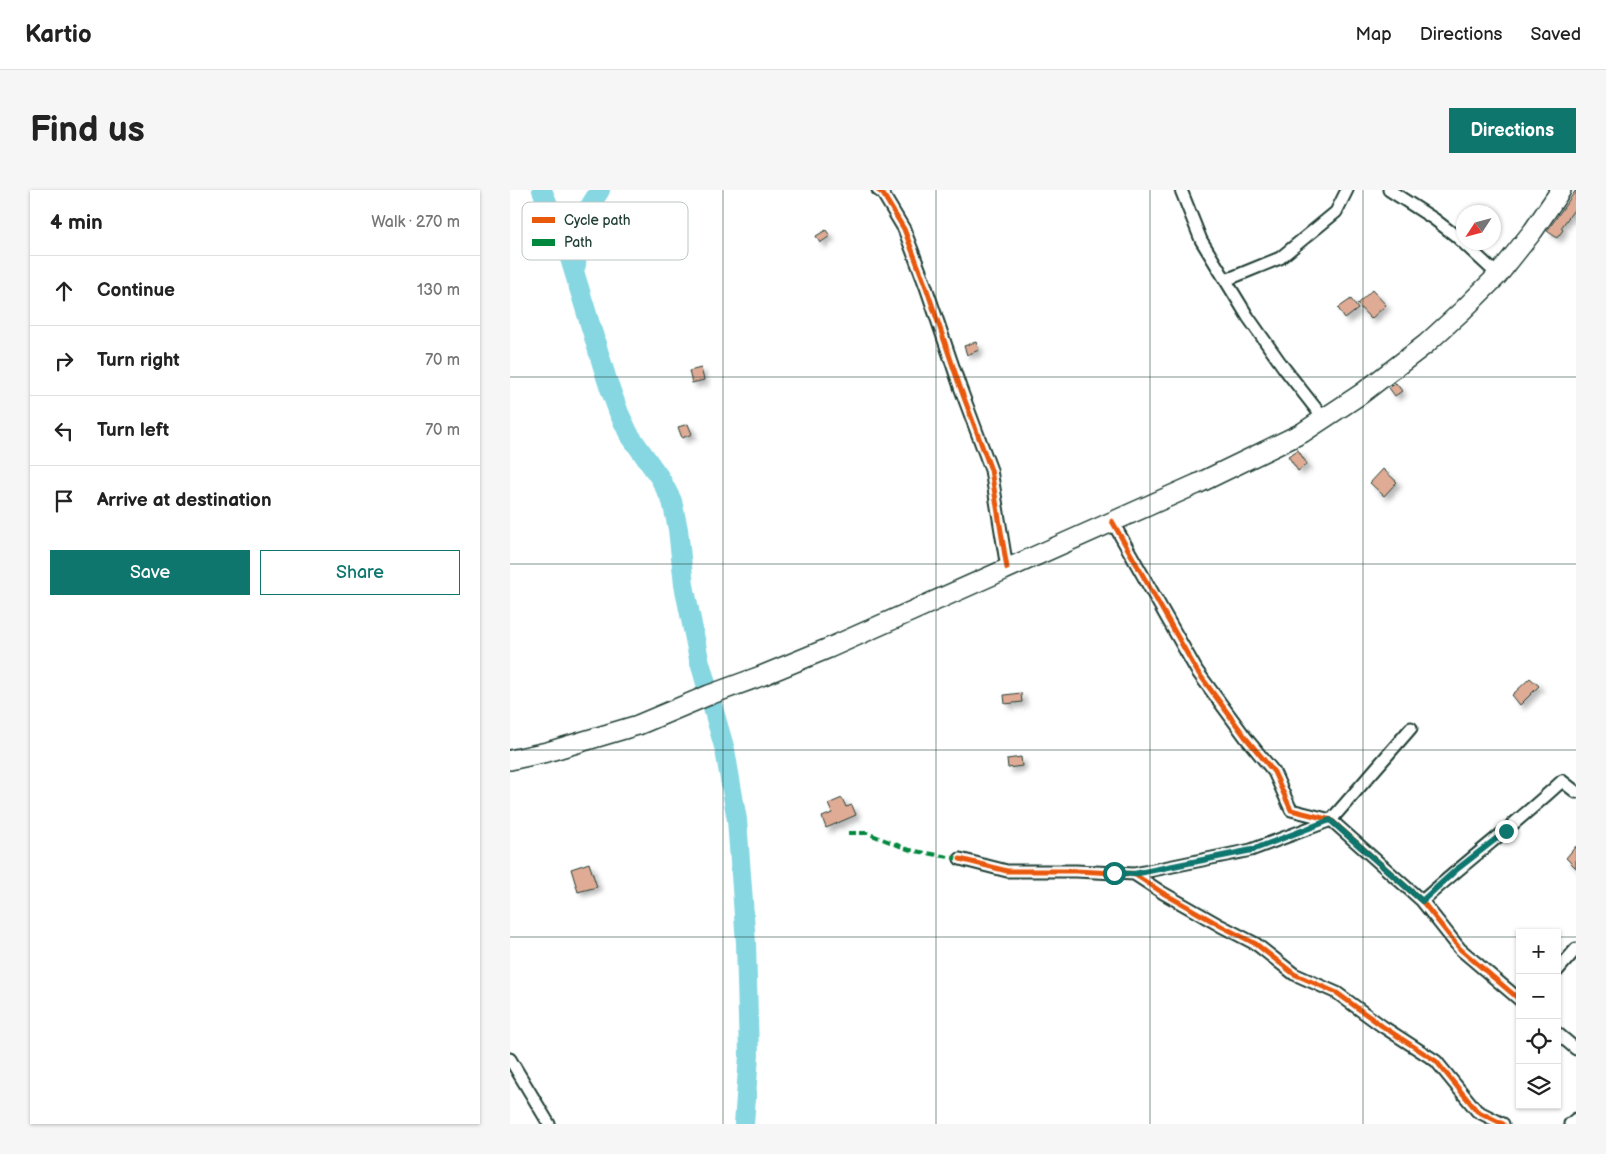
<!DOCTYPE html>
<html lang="en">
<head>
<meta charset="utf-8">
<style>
  body { margin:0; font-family:"Balsamiq Sans",sans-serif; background:#f6f6f6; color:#222 }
  .controls { position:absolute; right:15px; bottom:15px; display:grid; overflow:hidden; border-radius:0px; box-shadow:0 1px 4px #0004 }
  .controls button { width:45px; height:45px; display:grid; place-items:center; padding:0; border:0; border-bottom:1px solid #e0e0e0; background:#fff; color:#222; font:25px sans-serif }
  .compass { position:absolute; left:946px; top:15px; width:45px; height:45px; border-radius:50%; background:#fff; box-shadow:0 1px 4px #0004; rotate:234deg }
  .stop { position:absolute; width:15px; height:15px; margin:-11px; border:4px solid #0f766e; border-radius:50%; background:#fff }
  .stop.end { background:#0f766e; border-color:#fff; box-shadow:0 1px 5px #0008 }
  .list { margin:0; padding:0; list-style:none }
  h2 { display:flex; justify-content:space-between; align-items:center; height:65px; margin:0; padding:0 20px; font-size:21px }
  h2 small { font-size:16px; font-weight:400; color:#767676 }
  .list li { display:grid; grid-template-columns:32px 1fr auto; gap:15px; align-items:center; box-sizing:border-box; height:70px; padding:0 20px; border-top:1px solid #e0e0e0 }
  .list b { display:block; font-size:19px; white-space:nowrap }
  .list em { font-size:16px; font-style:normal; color:#767676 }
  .actions { display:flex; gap:10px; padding:15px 20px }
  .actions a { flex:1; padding:11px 0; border:1px solid #0f766e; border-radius:0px; text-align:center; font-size:18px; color:#0f766e }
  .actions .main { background:#0f766e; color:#fff }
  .icon { flex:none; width:28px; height:28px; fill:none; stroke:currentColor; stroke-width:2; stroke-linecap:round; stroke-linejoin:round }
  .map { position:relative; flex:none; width:1066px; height:934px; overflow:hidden; border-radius:0px }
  header { display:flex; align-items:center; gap:30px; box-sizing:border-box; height:70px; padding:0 25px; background:#fff; border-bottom:1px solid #e0e0e0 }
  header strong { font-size:24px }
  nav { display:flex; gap:28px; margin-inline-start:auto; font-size:18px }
  .intro { display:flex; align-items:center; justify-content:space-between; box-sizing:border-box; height:120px; padding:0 30px }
  h1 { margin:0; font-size:35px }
  .button { padding:12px 22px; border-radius:0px; background:#0f766e; color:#fff; font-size:18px; font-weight:700 }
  main { display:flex; gap:30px; padding:0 30px }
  aside { flex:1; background:#fff; border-radius:0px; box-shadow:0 1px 4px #0004 }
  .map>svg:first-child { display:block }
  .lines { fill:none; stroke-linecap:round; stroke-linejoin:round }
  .river { stroke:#86d7e2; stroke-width:20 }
  .building { fill:#e0ab95; stroke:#1f3d34; filter:url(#shadow) }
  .street-casing { stroke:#1f3d34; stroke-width:15 }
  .primary-casing { stroke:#1f3d34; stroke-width:22 }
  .street { stroke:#fff; stroke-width:11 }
  .primary { stroke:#fff; stroke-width:19 }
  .quiet { stroke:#00873e; stroke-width:4; stroke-dasharray:8 4; stroke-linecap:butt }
  .cycleway-casing { stroke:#fff; stroke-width:8 }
  .cycleway { stroke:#e8590c; stroke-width:5 }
  .route { stroke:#0f766e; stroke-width:6 }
  .grid { fill:none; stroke:#1f3d34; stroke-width:1; stroke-opacity:0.55 }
  .key { fill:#fff; stroke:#bcc5c2; stroke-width:1 }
  .key-label { font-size:14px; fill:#1f3d34 }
</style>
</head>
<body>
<header>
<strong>Kartio</strong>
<nav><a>Map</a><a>Directions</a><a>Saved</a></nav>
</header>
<div class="intro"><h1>Find us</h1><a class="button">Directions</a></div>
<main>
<aside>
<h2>4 min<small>Walk · 270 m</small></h2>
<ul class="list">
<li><svg class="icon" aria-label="ahead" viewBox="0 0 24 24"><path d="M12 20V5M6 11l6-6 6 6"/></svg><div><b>Continue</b></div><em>130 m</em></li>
<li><svg class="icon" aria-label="right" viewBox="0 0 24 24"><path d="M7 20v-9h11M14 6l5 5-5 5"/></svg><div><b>Turn right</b></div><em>70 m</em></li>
<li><svg class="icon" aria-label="left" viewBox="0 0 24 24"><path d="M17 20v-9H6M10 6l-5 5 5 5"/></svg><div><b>Turn left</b></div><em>70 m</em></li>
<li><svg class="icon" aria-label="arrive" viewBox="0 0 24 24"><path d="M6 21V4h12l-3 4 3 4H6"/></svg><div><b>Arrive at destination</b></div></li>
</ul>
<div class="actions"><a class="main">Save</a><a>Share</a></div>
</aside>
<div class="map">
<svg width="1066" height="934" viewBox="0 0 1066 934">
  <defs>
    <filter id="shadow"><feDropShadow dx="4.5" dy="4.5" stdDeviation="2.5" flood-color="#0004"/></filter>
  </defs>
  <rect width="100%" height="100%" fill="#fff"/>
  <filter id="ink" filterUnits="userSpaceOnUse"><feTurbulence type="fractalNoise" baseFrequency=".02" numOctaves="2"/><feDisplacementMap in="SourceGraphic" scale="10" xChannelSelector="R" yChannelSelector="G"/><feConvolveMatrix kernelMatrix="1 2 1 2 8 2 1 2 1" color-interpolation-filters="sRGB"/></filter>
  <g filter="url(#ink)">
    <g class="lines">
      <path class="river" d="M32,0L59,65L97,190L109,223L119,244L150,288L162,311L168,339L174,395L189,469L215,560L227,630L236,753L239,865L234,934
        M66,75L68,48L77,21L90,0"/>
    </g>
    <path class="building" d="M1066,0V17L1051,38L1053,40L1047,48L1037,41Z
      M316,40L320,46L310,53L306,46Z
      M862,100L876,115L861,129L847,114Z
      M841,109L848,119L835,129L828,118Z
      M466,152L469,160L457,165L454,156Z
      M191,178L194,190L182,193L179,181Z
      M886,193L892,201L885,206L879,198Z
      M178,234L182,244L172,248L168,237Z
      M788,260L797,274L788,281L778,266Z
      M873,279L887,292L874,306L860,293Z
      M1020,488L1029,496L1010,515L1002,505Z
      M511,503L512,512L495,514L494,505Z
      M511,567L512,576L498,578L497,569Z
      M332,608L336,617L342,615L346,625L316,638L312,627L322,623L318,614Z
      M1066,656V678L1056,668Z
      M79,673L87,697L68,702L61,679Z"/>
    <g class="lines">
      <defs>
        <path id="street" d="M368,0L373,4L394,39L416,97L450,197L481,280L497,378
          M671,0L691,50L738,127L774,178L814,229
          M879,0L924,29L946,46L988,85
          M716,90L770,68L826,22L837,0
          M602,331L687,481L736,548L764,582L781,620L821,630L912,711L950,759L1010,810
          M450,669L497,681H566L624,684L653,703L711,736L746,754L784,784L827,803L872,836L926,871L967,921L993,934
          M624,684L741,660L821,630L901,538
          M912,711C958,670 1007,633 1052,591L1066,602
          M1047,781L1066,759
          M1047,843L1066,859
          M0,869L39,934
          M1060,934L1066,929"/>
        <path id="primary" d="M0,570L37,562L128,535L199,505L251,486L319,458L687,294L792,243L851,204L916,154L952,121L988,85L1023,41L1051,0"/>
      </defs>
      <use href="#street" class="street-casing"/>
      <use href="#primary" class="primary-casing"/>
      <use href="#street" class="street"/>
      <use href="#primary" class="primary"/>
      <path class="quiet" d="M338,643H357L400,660L450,669"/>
      <defs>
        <path id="cycleway" d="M368,0L373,4L394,39L416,97L450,197L481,280L497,378
          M602,331L687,481L736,548L764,582L781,620L821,630L912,711L950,759L1010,810
          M450,669L497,681H566L624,684L653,703L711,736L746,754L784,784L827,803L872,836L926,871L967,921L993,934"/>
      </defs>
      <use href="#cycleway" class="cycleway-casing"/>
      <use href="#cycleway" class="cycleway"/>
    </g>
  </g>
  <g class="lines" filter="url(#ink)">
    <path class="route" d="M604,683L624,684L742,660L820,630L912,711L946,680L996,641"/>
  </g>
  <path class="grid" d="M213,0V934M426,0V934M640,0V934M853,0V934M0,187H1066M0,374H1066M0,560H1066M0,747H1010M1047,747H1066"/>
  <rect x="12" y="12" width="166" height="58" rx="8" class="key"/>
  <rect x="22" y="27" width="23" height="6" fill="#e8590c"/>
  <rect x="22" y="49" width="23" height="7" fill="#00873e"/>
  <g class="key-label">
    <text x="54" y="35">Cycle path</text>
    <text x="54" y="57">Path</text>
  </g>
</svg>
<div class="controls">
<button>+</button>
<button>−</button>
<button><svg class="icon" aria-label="locate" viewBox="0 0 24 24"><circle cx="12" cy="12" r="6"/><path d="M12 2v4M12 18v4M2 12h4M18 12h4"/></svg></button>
<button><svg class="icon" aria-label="layers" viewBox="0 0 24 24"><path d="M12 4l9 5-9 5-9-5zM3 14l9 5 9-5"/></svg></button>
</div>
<svg class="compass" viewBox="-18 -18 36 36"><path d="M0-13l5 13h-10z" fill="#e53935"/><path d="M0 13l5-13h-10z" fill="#767676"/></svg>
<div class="stop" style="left:604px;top:683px"></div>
<div class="stop end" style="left:996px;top:641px"></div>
</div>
</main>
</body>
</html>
